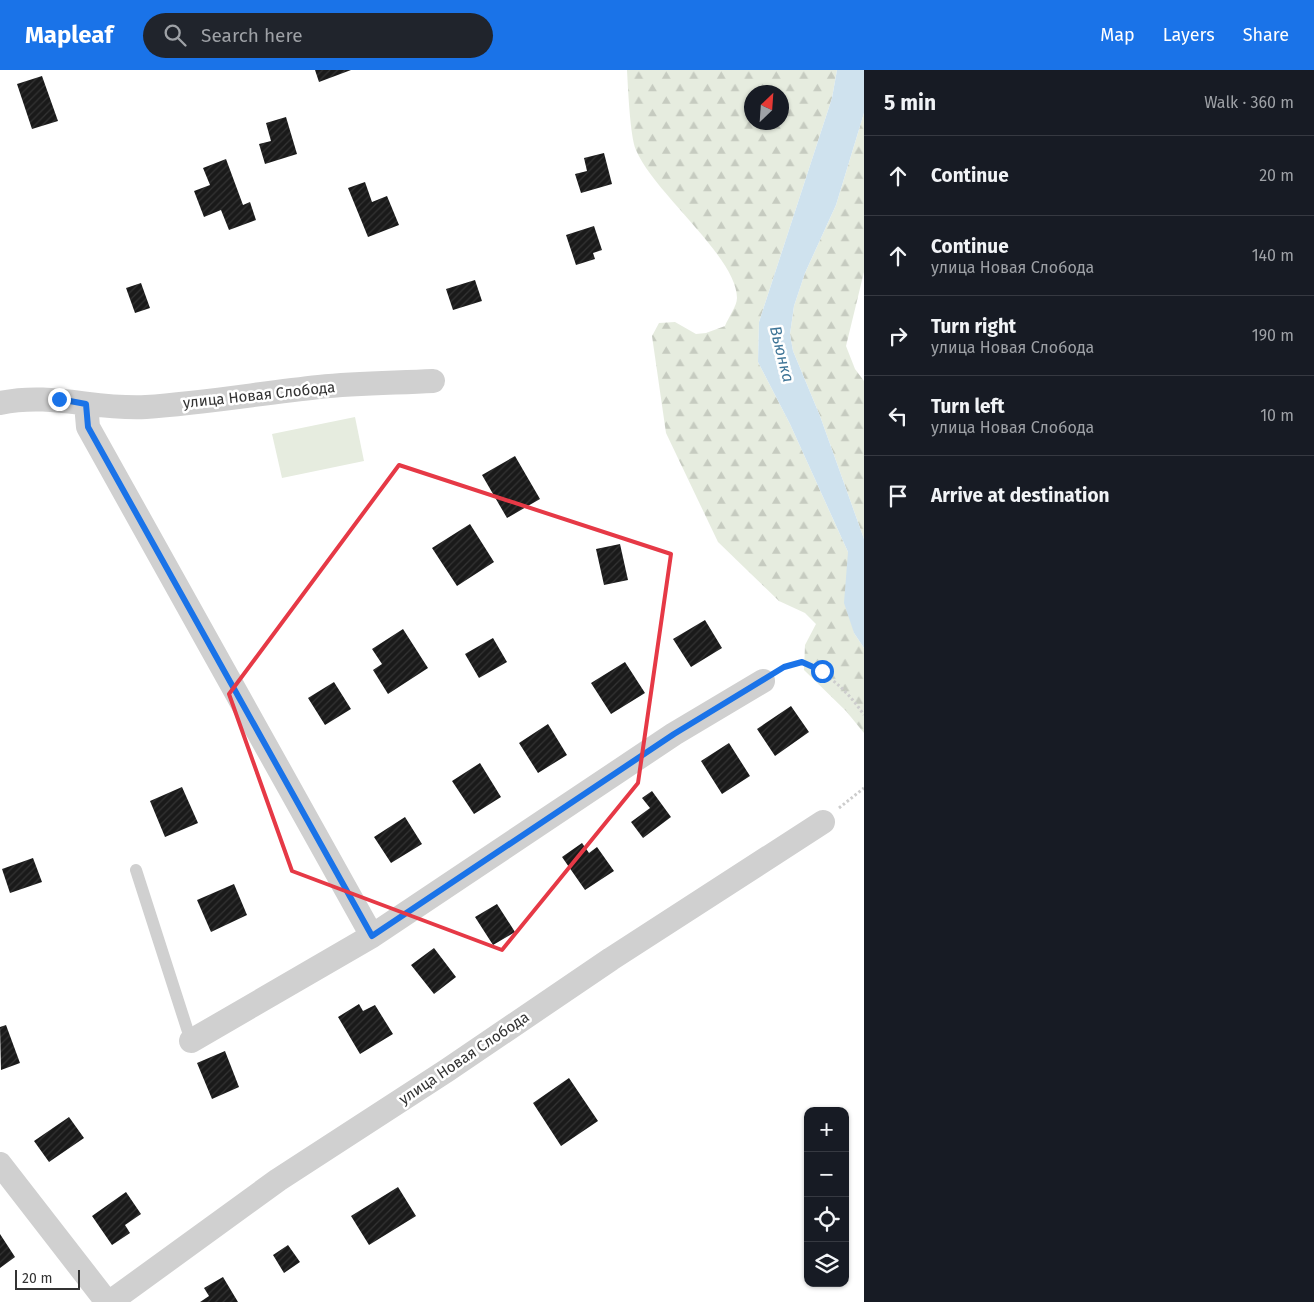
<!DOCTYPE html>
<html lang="en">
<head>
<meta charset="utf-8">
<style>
  body { margin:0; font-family:"Fira Sans",sans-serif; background:#20242c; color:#f1f3f6 }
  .controls { position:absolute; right:15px; bottom:15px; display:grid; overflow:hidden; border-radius:10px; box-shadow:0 1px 4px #0004 }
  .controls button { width:45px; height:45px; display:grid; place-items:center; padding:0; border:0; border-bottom:1px solid #363941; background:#171b24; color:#f1f3f6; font:25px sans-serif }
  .compass { position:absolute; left:744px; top:15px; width:45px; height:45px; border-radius:50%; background:#171b24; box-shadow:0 1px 4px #0004; rotate:25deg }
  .scale { position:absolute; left:15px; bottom:12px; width:65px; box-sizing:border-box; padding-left:5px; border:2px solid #333; border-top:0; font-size:14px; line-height:18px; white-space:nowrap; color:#333; -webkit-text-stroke:4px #fff; paint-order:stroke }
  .stop { position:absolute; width:15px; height:15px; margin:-11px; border:4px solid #1a73e8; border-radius:50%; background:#fff }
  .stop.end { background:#1a73e8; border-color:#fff; box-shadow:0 1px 5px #0008 }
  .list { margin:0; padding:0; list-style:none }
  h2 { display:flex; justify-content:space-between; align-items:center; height:65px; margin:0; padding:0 20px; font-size:21px }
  h2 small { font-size:16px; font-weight:400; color:#9ea1a6 }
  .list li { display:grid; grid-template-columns:32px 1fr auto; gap:15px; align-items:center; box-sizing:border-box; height:80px; padding:0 20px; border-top:1px solid #363941 }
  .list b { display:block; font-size:19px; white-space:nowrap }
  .list p { margin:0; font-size:16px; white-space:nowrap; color:#9ea1a6 }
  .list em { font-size:16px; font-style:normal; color:#9ea1a6 }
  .icon { flex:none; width:28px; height:28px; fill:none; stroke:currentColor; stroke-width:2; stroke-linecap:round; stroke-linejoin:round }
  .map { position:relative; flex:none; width:864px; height:1232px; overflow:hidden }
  header { display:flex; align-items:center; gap:30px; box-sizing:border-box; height:70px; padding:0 25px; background:#1a73e8; color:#fff }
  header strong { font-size:24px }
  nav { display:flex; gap:28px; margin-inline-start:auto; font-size:18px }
  .search { width:350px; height:45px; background:#20242c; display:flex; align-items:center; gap:12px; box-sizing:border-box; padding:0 18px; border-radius:28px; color:#9ea1a6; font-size:19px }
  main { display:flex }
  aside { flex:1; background:#171b24 }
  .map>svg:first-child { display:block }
  .forest { fill:url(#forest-firs); fill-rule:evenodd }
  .park { fill:#e6ecdf }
  .water { fill:#cfe2ee }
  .building { fill:url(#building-hatch) }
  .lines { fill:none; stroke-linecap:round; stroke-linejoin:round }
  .path { stroke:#cdcdcd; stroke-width:3; stroke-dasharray:2.5 2.5; stroke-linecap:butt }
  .service { stroke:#d0d0d0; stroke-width:12 }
  .minor { stroke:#d0d0d0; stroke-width:24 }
  .route { stroke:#1a73e8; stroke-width:6 }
  .marked { fill:none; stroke:#e63946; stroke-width:4; stroke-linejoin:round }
  .labels { text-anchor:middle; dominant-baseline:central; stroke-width:5; stroke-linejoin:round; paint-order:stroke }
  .street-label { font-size:15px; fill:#333; stroke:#fff }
  .water-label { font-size:16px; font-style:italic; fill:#3f7597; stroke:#fff }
</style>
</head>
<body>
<header>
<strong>Mapleaf</strong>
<div class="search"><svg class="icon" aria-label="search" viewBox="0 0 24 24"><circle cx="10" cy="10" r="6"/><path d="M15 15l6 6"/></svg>Search here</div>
<nav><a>Map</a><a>Layers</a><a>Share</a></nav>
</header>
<main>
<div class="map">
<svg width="864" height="1232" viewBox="0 0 864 1232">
  <defs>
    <pattern id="forest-firs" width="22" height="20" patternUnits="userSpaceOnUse" patternTransform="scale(1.25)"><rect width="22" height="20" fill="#e6ecdf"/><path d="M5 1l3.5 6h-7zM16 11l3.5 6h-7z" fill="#c6cbc0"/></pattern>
    <pattern id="building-hatch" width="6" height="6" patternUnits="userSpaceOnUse" patternTransform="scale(1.25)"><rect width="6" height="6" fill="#1a1a1a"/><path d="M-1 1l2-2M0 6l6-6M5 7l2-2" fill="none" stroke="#333"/></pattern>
  </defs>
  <rect width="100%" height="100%" fill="#fff"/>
  <path class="forest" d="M627,0H837L832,28L759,252L758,292L790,354L848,482V504L854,563L864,578V663L846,641L804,600L805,575L816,554L805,543L779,531L718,472L666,363L652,266L659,253L675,252L696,264L706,263L725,256C728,248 737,236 737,228C737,187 654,123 636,80C630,66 628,17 627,0ZM752,22H782V52H752Z
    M864,43V202L846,276L855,299L864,311V469L820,346L793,281L790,264L794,236L805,203L836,135Z"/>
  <path class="park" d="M355,347L364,391L282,408L272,364Z"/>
  <path class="water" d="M837,0H864V43L836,135L805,203L794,236L790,264L793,281L820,346L864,469V578L854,563L844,533L848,482L790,354L758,292L759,252L832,28Z"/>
  <path class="building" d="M315,0H351L319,12Z
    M42,6L58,51L32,59L17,14Z
    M286,47L297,84L265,94L259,74L271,71L266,53Z
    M604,83L612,114L581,123L575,104L587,101L584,88Z
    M226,89L243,135L250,132L256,150L229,160L221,140L204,147L194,121L210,115L203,98Z
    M365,112L372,132L387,126L399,155L368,167L348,118Z
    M594,156L602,180L593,183L595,189L576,195L566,165Z
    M475,210L482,231L453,240L446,219Z
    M141,213L150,238L135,243L126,218Z
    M515,386L540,429L507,448L482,405Z
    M470,454L494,492L457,516L432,478Z
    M620,474L628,510L604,515L596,479Z
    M705,550L722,578L691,597L673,569Z
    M403,559L428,598L388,624L373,600L382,594L372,579Z
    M493,568L507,592L479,608L465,584Z
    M625,592L645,623L611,644L591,613Z
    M334,612L351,639L325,655L308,628Z
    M791,636L809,662L775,686L757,659Z
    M548,654L567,685L538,703L519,673Z
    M729,673L750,706L722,724L701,691Z
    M480,693L501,727L474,744L452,711Z
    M182,717L198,753L165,767L150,731Z
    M652,721L671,747L643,768L631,752L650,738L642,728Z
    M405,747L422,774L391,793L374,767Z
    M582,773L589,783L597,777L614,801L585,820L562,787Z
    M33,788L42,812L10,823L2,799Z
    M234,814L247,845L211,862L197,830Z
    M497,834L515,862L493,875L475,847Z
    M434,878L456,907L434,924L411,895Z
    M359,934L363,941L375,935L393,964L360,984L338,947Z
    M6,955L20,993L1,1000L0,957Z
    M225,981L239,1017L212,1029L197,993Z
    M569,1008L598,1051L561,1076L533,1033Z
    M69,1047L84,1068L49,1092L34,1071Z
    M398,1117L416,1146L369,1175L351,1146Z
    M126,1122L141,1144L125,1155L130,1163L112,1175L92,1146Z
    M0,1164L15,1187L0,1198Z
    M288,1175L300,1192L284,1203L273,1185Z
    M223,1207L238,1232H200L209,1226L204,1218Z"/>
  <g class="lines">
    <path class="path" d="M780,599L801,592C829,604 847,620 864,645
      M839,738L864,718"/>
    <path class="service" d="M136,800L191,971"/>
    <path class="minor" d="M0,333C51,322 95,340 146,337C204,333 262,323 319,317C357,313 395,313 433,311
      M86,334L88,357L372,866L674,664L763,611
      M191,971L372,866
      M0,1094L107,1232
      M110,1232L278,1110L446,1001L611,889L823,752"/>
  </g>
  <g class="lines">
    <path class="route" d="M59,329L86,334L88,357L372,866L674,664L784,597L802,592L822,601"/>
  </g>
  <path class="marked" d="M399,395L671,484L638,713L502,880L292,801L229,624Z"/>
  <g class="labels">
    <g class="street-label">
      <text transform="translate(259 325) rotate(-6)">улица Новая Слобода</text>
      <text transform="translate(464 988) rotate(-34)">улица Новая Слобода</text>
    </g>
    <g class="water-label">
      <text transform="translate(782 284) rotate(76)">Вьюнка</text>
    </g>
  </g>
</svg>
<div class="controls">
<button>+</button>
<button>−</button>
<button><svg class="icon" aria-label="locate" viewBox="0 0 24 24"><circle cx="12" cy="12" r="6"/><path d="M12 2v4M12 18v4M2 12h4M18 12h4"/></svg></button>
<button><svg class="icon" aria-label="layers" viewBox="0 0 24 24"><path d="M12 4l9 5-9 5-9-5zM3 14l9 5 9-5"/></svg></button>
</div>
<svg class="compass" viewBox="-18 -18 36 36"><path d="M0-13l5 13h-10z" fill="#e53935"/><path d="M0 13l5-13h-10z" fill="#9ea1a6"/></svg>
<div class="scale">20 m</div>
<div class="stop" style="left:822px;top:601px"></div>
<div class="stop end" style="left:59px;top:329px"></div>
</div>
<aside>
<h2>5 min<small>Walk · 360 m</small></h2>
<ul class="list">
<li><svg class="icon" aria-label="ahead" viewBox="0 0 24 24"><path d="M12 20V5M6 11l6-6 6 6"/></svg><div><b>Continue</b></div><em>20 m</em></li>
<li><svg class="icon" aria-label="ahead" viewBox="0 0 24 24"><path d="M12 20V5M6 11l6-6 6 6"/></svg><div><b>Continue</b><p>улица Новая Слобода</p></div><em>140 m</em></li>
<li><svg class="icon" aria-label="right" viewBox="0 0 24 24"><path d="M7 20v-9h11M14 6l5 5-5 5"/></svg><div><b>Turn right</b><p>улица Новая Слобода</p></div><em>190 m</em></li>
<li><svg class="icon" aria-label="left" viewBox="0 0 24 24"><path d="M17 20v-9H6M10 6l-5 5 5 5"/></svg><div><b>Turn left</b><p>улица Новая Слобода</p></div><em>10 m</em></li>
<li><svg class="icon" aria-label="arrive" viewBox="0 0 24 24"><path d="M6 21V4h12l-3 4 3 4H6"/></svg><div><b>Arrive at destination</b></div></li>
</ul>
</aside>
</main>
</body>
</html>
